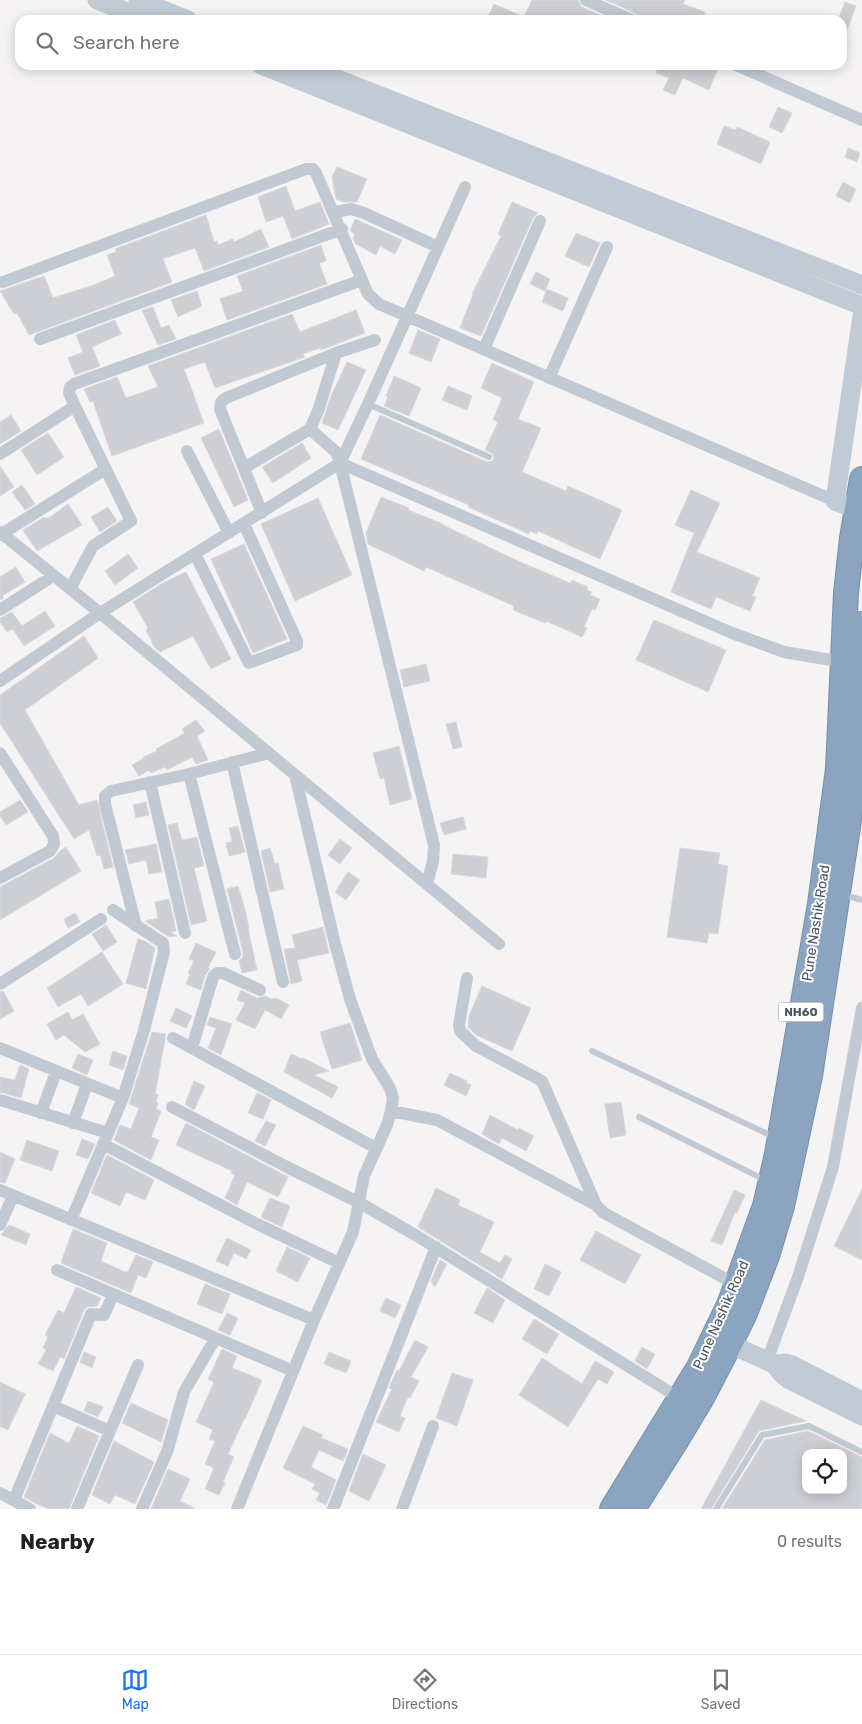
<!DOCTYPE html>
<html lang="en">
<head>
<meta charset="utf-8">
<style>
  body { margin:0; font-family:Rubik,sans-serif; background:#f2f2f2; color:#202124 }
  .controls { position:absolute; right:15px; bottom:15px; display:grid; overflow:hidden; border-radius:10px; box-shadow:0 2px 12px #0003 }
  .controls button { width:45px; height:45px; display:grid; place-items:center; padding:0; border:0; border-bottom:1px solid #e0e0e0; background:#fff; color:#202124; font:25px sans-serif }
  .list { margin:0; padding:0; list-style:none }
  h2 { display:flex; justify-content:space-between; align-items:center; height:65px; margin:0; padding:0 20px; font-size:21px }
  h2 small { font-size:16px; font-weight:400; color:#757577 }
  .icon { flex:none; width:28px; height:28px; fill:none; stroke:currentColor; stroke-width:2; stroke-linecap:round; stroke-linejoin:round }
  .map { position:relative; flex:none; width:862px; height:1509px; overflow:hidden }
  .search { position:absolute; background:#fff; box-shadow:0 2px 12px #0003; left:15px; right:15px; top:15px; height:55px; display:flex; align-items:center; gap:12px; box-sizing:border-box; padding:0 18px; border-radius:15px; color:#757577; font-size:19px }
  .sheet { height:145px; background:#fff }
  nav { display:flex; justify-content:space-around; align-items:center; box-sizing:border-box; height:70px; border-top:1px solid #e0e0e0; background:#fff; font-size:14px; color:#757577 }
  nav a { display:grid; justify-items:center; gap:2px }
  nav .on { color:#1a73e8 }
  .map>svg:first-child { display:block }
  .building { fill:#cdcfd5; stroke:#d7d9de; fill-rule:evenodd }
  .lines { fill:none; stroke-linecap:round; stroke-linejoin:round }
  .highway-casing { stroke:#7690ad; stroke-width:26 }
  .lane { stroke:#c1cad2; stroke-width:6 }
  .street { stroke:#c1cad2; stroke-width:12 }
  .secondary { stroke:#c1cbd6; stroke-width:19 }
  .highway { stroke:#8ba5c1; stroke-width:24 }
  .labels { text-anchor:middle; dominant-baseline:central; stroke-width:4; stroke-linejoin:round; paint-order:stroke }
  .shield { fill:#fff; stroke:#808990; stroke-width:1 }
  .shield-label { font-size:12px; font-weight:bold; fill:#4a5661 }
  .street-label { font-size:14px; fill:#4a5661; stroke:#fff }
</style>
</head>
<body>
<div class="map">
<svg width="862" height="1509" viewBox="0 0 862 1509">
  <rect width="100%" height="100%" fill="#f5f3f3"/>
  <path class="building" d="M532,0H578L582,7L604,17L603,20H501L489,15L494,4L524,17Z
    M606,0H685L683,4L705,12L702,20H642L635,13Z
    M845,2L856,6L843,41L842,20H838Z
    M659,65H711L718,68L709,90L683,78L675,95L663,90L669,78L656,73Z
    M778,107L792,113L782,133L769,127Z
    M724,126L735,130L737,127L770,142L761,164L717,144Z
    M848,148L860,153L857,162L845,157Z
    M337,167L367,179L357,202H343L336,199L332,177Z
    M843,182L856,189L850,203L836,196Z
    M286,186L295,211L320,202L329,224L292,239L283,216L266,222L258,197Z
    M512,202L538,213L533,218L481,336L460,328L473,295L472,294L501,236L498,234Z
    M206,215L214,242L217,241L218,245L233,239L234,242L261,229L269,247L204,271L195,248L180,253L163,259L172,282L29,335L17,313L14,314L0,291L44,276L53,298L94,285L115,276L107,255L116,252L115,249Z
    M355,219L402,240L395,254L380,246L376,255L356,244L353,239L355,234L350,231Z
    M576,233L600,243L589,267L565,256Z
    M321,245L326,261L319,263L327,284L227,320L220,299L243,291L237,276Z
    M536,272L550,279L545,291L530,284Z
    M547,289L568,298L563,311L542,302Z
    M197,291L202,306L178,317L171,300Z
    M153,307L161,328L169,325L176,339L158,345L142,310Z
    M356,310L365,333L321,350L320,348L303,354L305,357L302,358L215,388L205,362L184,369L204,423L112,456L93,401L90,402L84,389L117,377L126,398L158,387L148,366L292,314L300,332Z
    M115,320L121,334L92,347L100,366L75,375L68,358L83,352L76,335Z
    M418,330L440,339L431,362L409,353Z
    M347,362L366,370L338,430L322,423L331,396Z
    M492,363L534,382L518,419L541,428L522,472L566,491L568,486L622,510L600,559L538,531L537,534L530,531L529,534L468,507L469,505L361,459L380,415L487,462L492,461L494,459L493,454L485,450L498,422L493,420L502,398L481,388Z
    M394,376L421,388L409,416L384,406L388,397L386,396Z
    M448,386L472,396L467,410L442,400Z
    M11,415L21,431L0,444V422Z
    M219,429L248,500L234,507L201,438Z
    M48,433L64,457L37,475L21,450Z
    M302,443L311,458L273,483L262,467Z
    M0,466L14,487L0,496Z
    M22,485L35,504L25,510L12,492Z
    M691,490L720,503L697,552L760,578L752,596L756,597L750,611L716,597L711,609L671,592L694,533L675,525Z
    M381,497L409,508L408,510L443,524V525L520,562L570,583L572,580L588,587L587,590L592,592L590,595L600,599L595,610L592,609L584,627L587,628L582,637L546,621L545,623L513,610L514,606L426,567L424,571L368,544L366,533Z
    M318,498L352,575L295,601L261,524Z
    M68,504L82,525L37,551L23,530L44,517L45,518L50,517Z
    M108,507L117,521L100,532L91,517Z
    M244,544L287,639L253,653L211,559Z
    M128,554L138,568L115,585L105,571Z
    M16,567L25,582L2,596L4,598L0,600V577Z
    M186,572L231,659L211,669L193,636L160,652L155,648L146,630L148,628L133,602L163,583Z
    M45,611L55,626L24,646L13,629L7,632L0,622V618L12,612L22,626Z
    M654,620L726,650L708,692L636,660Z
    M84,636L98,658L25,710L79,805L97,800L113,867L104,869L100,855L97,856L89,830L74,839L0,723V695Z
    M426,664L430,681L404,687L400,670Z
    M196,720L205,731L197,736L208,760L196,764L192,757L167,770L165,767L151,773L149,770L139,776L132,765L144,758L143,757L157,751L156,749L185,733L182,729Z
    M456,722L462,747L453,749L446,724Z
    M399,746L412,799L390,805L384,778L380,779L373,753Z
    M20,800L28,812L6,825L0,816V812Z
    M146,802L149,815L136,818L133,805Z
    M463,817L466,829L444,835L440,823Z
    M177,823L182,840L197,837L204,866L194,868L207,921L191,925L168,825Z
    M238,826L245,852L229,856L226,843L232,842L229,828Z
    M340,839L352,848L340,864L328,855Z
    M156,844L162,872L149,874L146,860L129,864L125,850Z
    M66,847L81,871L0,920V887L54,858L60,851Z
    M270,848L275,864L278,863L284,889L270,892L261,851Z
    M680,848L720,853L718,864L728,866L718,934L709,933L707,943L667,937Z
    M453,854L488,857L486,878L451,874Z
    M348,872L360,880L346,900L335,892Z
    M238,886L246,913L249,928H248L257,970L242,973L239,961L243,957V952L227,889Z
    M169,899L176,931L171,932L177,936L169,937L145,921L158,918L155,902Z
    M75,913L80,922L68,928L64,919Z
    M106,925L117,942L103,951L92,934Z
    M323,927L329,953L297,960L302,981L291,984L284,949L295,948L292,935Z
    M138,939L145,941L155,948L146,989L126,983Z
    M196,943L216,952L208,968L210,969L205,975L201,990L186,984L190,974L188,973L194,961L189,959Z
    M102,952L123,984L88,1006L81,994L58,1007L47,988Z
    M482,986L531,1008L512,1051L476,1035L468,1027L469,1016Z
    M241,990L257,998L265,996L271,999L276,998L289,1005L281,1019L265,1010L255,1029L236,1020L245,1003L237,1000Z
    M3,991L14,1011L0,1019V992Z
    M176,1008L192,1016L186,1028L170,1021Z
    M68,1012L72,1020L83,1014L100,1044L85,1052L64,1035L56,1040L47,1024Z
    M210,1017L232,1024L221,1055L208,1048L216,1028L207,1025Z
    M350,1023L362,1060L332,1069L320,1032Z
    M152,1032L166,1034L155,1094L158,1095L156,1102L158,1103L156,1109L161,1111L151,1137L159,1140L151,1160L114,1140L120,1125L131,1129L139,1108L129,1104Z
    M113,1051L127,1056L123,1070L109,1065Z
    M78,1054L93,1060L87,1075L72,1068Z
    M291,1054L302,1059L303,1058L329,1071L314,1075L338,1087L332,1098L284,1072Z
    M20,1065L29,1069L21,1098L0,1092V1077L15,1080Z
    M450,1073L467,1081L466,1083L471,1085L466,1096L444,1085Z
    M194,1081L205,1086L194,1110L185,1104Z
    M257,1093L271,1100L263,1119L248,1113Z
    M621,1102L626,1135L610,1138L605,1104Z
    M490,1115L518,1130L519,1128L534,1136L526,1151L502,1138L499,1144L482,1134Z
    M266,1121L276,1125L265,1146L255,1141Z
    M186,1123L288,1177L278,1197L247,1182L237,1205L225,1198L235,1175L231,1173L232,1171L176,1145Z
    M82,1139L95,1144L88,1159L76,1155Z
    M27,1140L59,1151L52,1171L20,1160Z
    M0,1152L15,1159L5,1183L0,1182Z
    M107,1155L154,1180L145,1200L126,1192L120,1206L91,1193Z
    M436,1188L460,1200L458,1205L494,1222L480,1252L500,1263L505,1255L512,1259L502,1279L418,1227Z
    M862,1189V1260L834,1246Z
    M734,1190L745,1195L737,1213L735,1212L722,1245L711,1241Z
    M270,1198L290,1206L282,1227L261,1217Z
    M9,1225L30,1234L26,1245L1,1235Z
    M73,1229L107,1243L101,1261L125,1272L126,1271L128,1272L136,1255L153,1262L146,1278L138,1275L131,1293L61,1263Z
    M596,1231L641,1255L625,1284L580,1260Z
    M227,1238L251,1250L246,1259L234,1253L228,1266L216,1261Z
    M287,1247L310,1258L298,1282L276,1271Z
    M440,1260L447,1264L435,1287L431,1281Z
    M545,1264L561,1272L549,1296L534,1289Z
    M205,1284L230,1294L222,1314L197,1304Z
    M76,1287L101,1298L97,1306L87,1307L84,1310L64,1359L60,1357L53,1371L38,1364L46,1350L43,1348L48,1337L45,1335L58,1310L64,1313Z
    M487,1288L505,1300L493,1323L474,1313Z
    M386,1298L401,1305L395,1318L380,1311Z
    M227,1313L238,1318L230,1335L218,1330Z
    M534,1319L559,1334L547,1354L522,1339Z
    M415,1340L428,1347L411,1377L419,1381L410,1398L408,1397L400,1416L405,1418L399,1432L376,1422L392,1389L389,1388L397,1370L399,1371Z
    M642,1347L655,1354L647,1369L635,1361Z
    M222,1349L237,1356L232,1368L262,1380L245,1419H244L228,1454L234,1457L223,1482L225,1483L219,1495L205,1489L214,1468L205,1464L215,1441L209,1439L213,1430L196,1422L214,1382L208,1379Z
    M84,1352L96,1357L92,1368L80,1362Z
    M329,1352L351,1361L346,1373L324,1364Z
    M542,1358L582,1384L595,1361L614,1372L607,1384L598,1379L568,1427L519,1395Z
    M452,1373L473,1380L457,1426L436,1418Z
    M0,1382L25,1394L8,1430L0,1426Z
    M761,1400L806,1421L759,1431L711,1509H701Z
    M88,1401L103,1407L98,1417L84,1411Z
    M131,1403L168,1420L161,1442L122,1423Z
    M77,1426L99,1436L69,1509H49L37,1504L24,1497L50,1433L69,1443Z
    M303,1426L323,1435L321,1438L348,1449L343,1461L319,1450L311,1467L336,1480L326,1505L316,1500L320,1493L312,1489L315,1484L283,1468Z
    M808,1431L862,1457V1509H722L765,1440ZM806,1453H843V1490H806Z
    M114,1441L154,1462L135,1504L115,1495L110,1504L92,1495Z
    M363,1454L386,1465L369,1501L349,1491Z
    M168,1469L190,1479L180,1501L196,1509H151Z"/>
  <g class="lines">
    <defs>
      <path id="highway" d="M612,1509L699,1367L729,1305L765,1206L777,1154L820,904L838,769L846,593L852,538L862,479
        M633,1509L676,1441L703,1396L730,1344L745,1313L767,1256L782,1206L810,1076L848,827L856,762L862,624"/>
    </defs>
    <use href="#highway" class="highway-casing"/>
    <path class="lane" d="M368,404L489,457
      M841,894L862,900
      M592,1051L774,1137
      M639,1117L767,1181
      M716,1509L762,1435L809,1426L862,1452"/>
    <path class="street" d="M586,0L632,20
      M736,65L862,120
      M334,212L351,209L364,213L438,247
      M3,282L306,169H313L316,173L368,294L379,304L835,501
      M40,339L342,229
      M484,349L540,221
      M336,353L318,411L310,429L336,452L340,463L434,845L433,862L427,883
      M549,378L607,247
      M187,451L229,533
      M0,454L75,406
      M340,463L368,404L465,187
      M244,468L310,429
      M262,513L220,409L221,402L226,398L336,353L375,340
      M0,532L100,613L499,944
      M0,535L104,470
      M195,554L249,663L297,645V641L244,524
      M70,589L93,546L131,521L75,406L69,393L70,387L74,384L362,280
      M0,610L53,576
      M0,681L100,613L340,463L732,633L784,652L843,662
      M0,753L53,836L54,844L50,851L0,878
      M232,762L283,982
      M189,774L235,954
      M150,782L185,933
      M136,926L105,804V796L111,791L189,774L269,753
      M467,978L459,1025L460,1031L476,1046L542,1081L596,1205L604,1213L737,1285
      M0,984L101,919
      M173,1038L376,1148
      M0,1048L123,1098
      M192,1048L213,977L217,973H223L260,990
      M0,1100L108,1133
      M172,1107L287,1167L360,1203L417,1236L681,1399
      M391,1111L437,1120L596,1205
      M41,1113L56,1072
      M73,1123L87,1084
      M103,1144L257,1224L339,1263
      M0,1190L314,1320L353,1232L364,1176L387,1125L391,1111L393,1098L390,1088L372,1059L350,999L334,940L295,775
      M71,1220L123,1098L144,1030L164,952L163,943L113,910
      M0,1225L13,1196
      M57,1270L293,1371
      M767,1361L798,1277L833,1167L862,1008
      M53,1406L110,1431
      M0,1493L30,1509
      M14,1500L91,1314L104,1315L113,1295
      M77,1509L138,1365
      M142,1509L167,1452L184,1392L215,1339
      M237,1509L314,1320
      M333,1509L436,1247
      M402,1509L433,1426"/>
    <path class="secondary" d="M97,0L147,20
      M138,0L188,20
      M261,65L862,306
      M302,65L862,285
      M856,509L835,501L862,316
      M730,1344L774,1364L785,1363L792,1365L862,1401
      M774,1364L781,1373L788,1379L862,1416"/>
    <use href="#highway" class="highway"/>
  </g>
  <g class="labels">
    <rect class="shield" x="778.5" y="1002.5" width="45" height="19" rx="4"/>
    <g class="shield-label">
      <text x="801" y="1012">NH60</text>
    </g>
    <g class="street-label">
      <text transform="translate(816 923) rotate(-81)">Pune Nashik Road</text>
      <text transform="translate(721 1315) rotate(-66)">Pune Nashik Road</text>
    </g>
  </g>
</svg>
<div class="controls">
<button><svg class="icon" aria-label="locate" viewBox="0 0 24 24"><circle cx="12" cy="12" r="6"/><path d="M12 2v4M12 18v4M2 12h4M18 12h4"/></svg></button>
</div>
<div class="search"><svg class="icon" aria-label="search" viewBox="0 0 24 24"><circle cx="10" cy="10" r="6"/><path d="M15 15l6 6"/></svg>Search here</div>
</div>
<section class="sheet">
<h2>Nearby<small>0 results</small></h2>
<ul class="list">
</ul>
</section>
<nav>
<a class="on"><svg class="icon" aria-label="map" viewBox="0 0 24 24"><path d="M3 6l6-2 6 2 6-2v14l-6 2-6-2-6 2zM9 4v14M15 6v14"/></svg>Map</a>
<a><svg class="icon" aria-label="directions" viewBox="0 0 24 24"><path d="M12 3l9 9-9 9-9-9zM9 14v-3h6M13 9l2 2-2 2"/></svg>Directions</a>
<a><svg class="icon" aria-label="saved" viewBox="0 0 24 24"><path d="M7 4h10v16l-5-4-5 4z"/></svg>Saved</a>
</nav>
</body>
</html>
